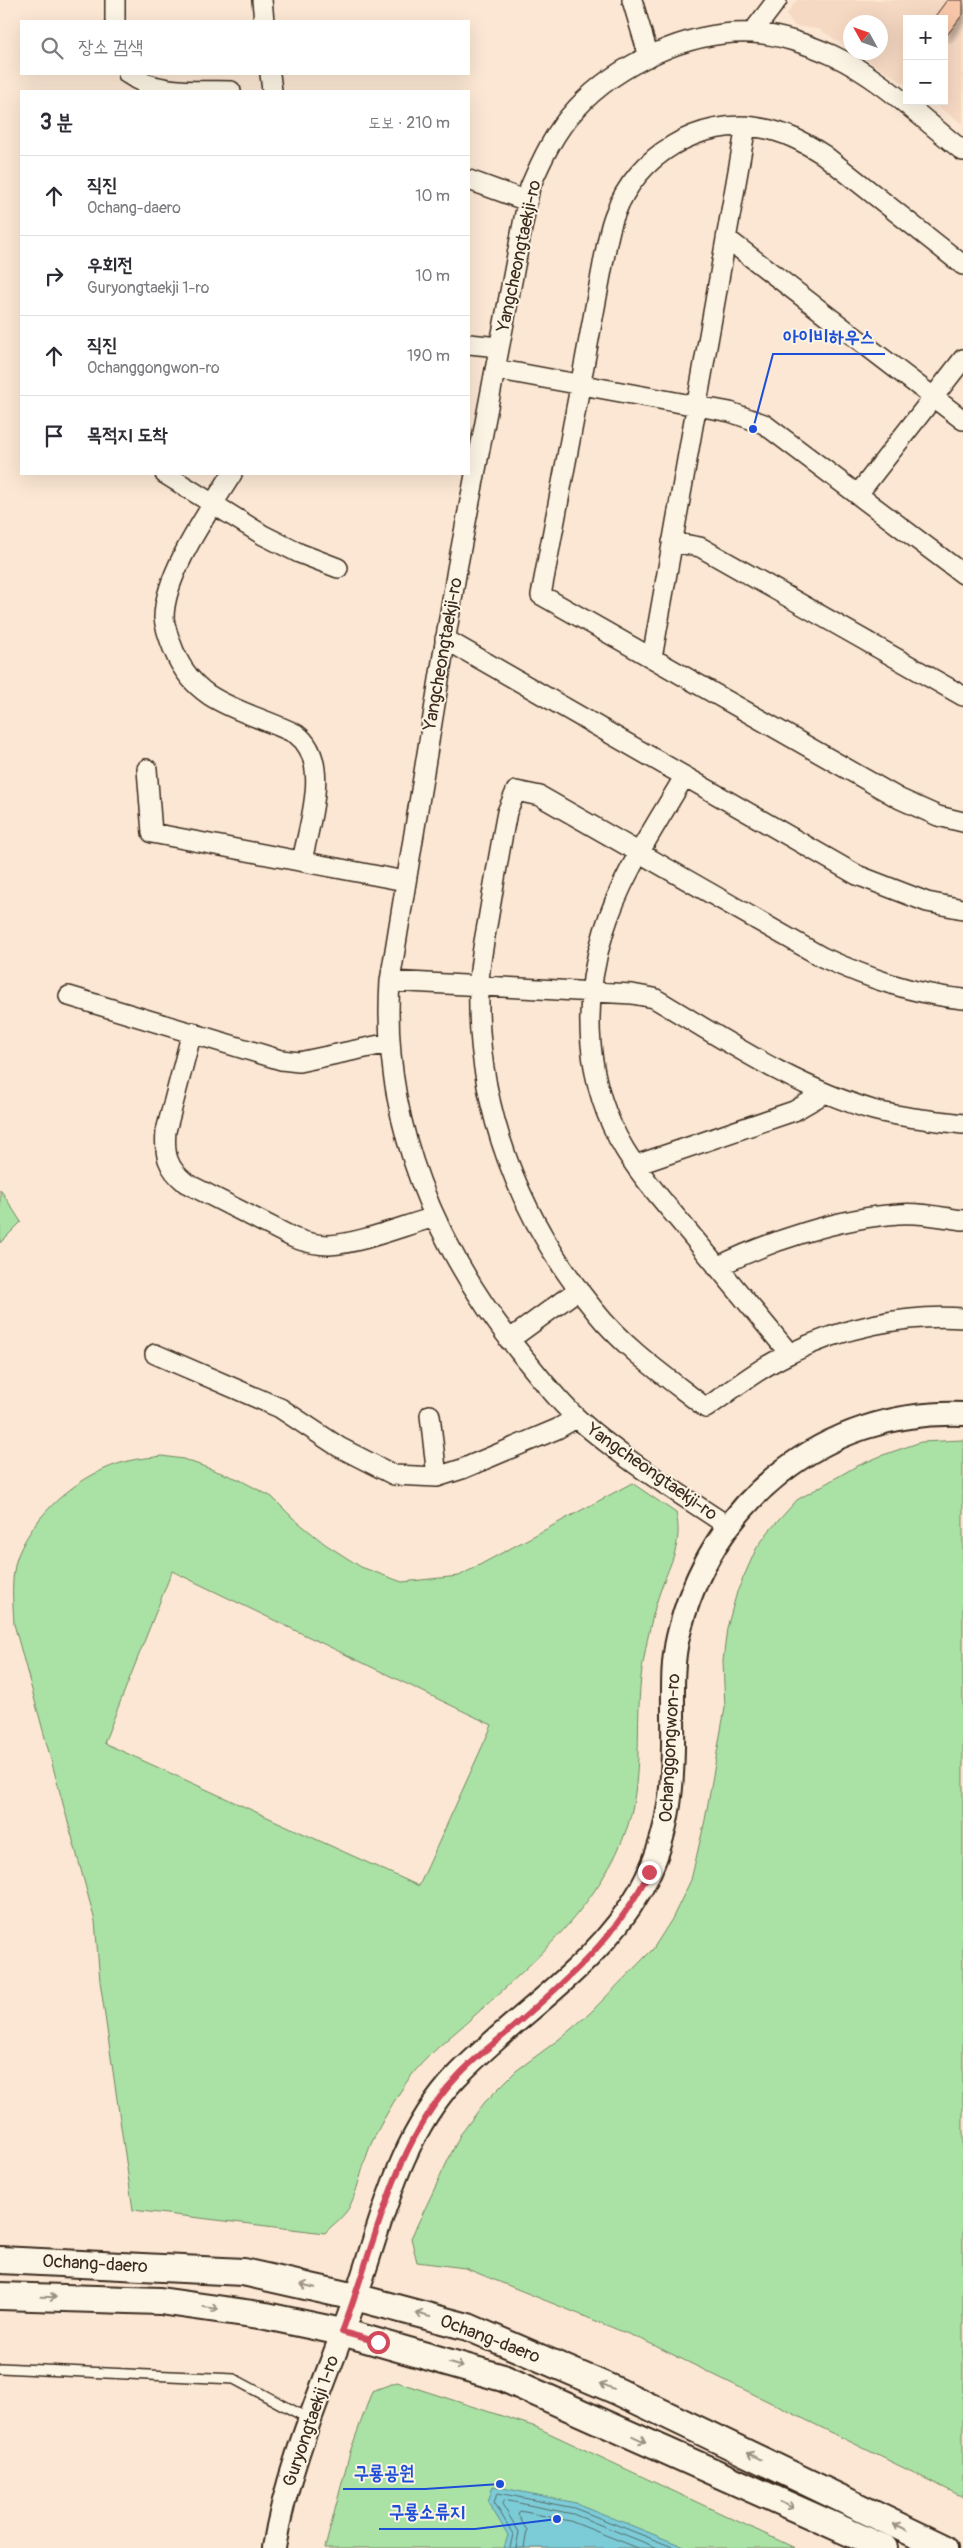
<!DOCTYPE html>
<html lang="ko">
<head>
<meta charset="utf-8">
<style>
  body { margin:0; font-family:Pangolin,"Poor Story",sans-serif; background:#f7f7f7; color:#2b2b33 }
  .controls { position:absolute; right:15px; top:15px; display:grid; overflow:hidden; border-radius:0px; box-shadow:0 5px 20px #0002 }
  .controls button { width:45px; height:45px; display:grid; place-items:center; padding:0; border:0; border-bottom:1px solid #e1e1e2; background:#fff; color:#2b2b33; font:25px sans-serif }
  .compass { position:absolute; left:843px; top:15px; width:45px; height:45px; border-radius:50%; background:#fff; box-shadow:0 5px 20px #0002; rotate:310deg }
  .stop { position:absolute; width:15px; height:15px; margin:-11px; border:4px solid #d1495b; border-radius:50%; background:#fff }
  .stop.end { background:#d1495b; border-color:#fff; box-shadow:0 1px 5px #0008 }
  .list { margin:0; padding:0; list-style:none }
  h2 { display:flex; justify-content:space-between; align-items:center; height:65px; margin:0; padding:0 20px; font-size:21px }
  h2 small { font-size:16px; font-weight:400; color:#7c7c81 }
  .list li { display:grid; grid-template-columns:32px 1fr auto; gap:15px; align-items:center; box-sizing:border-box; height:80px; padding:0 20px; border-top:1px solid #e1e1e2 }
  .list b { display:block; font-size:19px; white-space:nowrap }
  .list p { margin:0; font-size:16px; white-space:nowrap; color:#7c7c81 }
  .list em { font-size:16px; font-style:normal; color:#7c7c81 }
  .icon { flex:none; width:28px; height:28px; fill:none; stroke:currentColor; stroke-width:2; stroke-linecap:round; stroke-linejoin:round }
  .map { position:relative; flex:none; width:963px; height:2548px; overflow:hidden }
  .search { position:absolute; background:#fff; box-shadow:0 5px 20px #0002; left:20px; top:20px; width:450px; height:55px; display:flex; align-items:center; gap:12px; box-sizing:border-box; padding:0 18px; border-radius:0px; color:#7c7c81; font-size:19px }
  .panel { position:absolute; background:#fff; box-shadow:0 5px 20px #0002; left:20px; top:90px; width:450px; height:385px; border-radius:0px }
  .map>svg:first-child { display:block }
  .built { fill:#f6d9c3 }
  .green { fill:#aae2a5; stroke:#728662; fill-rule:evenodd }
  .water { fill:#7cccd8; stroke:#628b8e }
  .lines { fill:none; stroke-linecap:round; stroke-linejoin:round }
  .shore { stroke:#556b68; stroke-width:1 }
  .building { fill:#f8c6a8; stroke:#3b2a1e; filter:url(#shadow) }
  .service-casing { stroke:#3b2a1e; stroke-width:12 }
  .minor-casing { stroke:#3b2a1e; stroke-width:22 }
  .tertiary-casing { stroke:#3b2a1e; stroke-width:26 }
  .secondary-casing { stroke:#3b2a1e; stroke-width:30 }
  .service { stroke:#fcf5e5; stroke-width:9 }
  .minor { stroke:#fcf5e5; stroke-width:19 }
  .tertiary { stroke:#fcf5e5; stroke-width:22 }
  .secondary { stroke:#fcf5e5; stroke-width:26 }
  .oneway { stroke:#9c9082 }
  .route { stroke:#d1495b; stroke-width:6 }
  .labels { text-anchor:middle; dominant-baseline:central; stroke-width:4; stroke-linejoin:round; paint-order:stroke }
  .street-label { font-size:18px; fill:#3b2a1e; stroke:#fcf5e5 }
  .leader { fill:none; stroke:#1d4ed8; stroke-width:2 }
  .callout-dot { fill:#1d4ed8; stroke:#fcf5e5; stroke-width:2 }
  .callout-label { font-size:19px; text-anchor:middle; font-weight:bold; fill:#1d4ed8; stroke:#fcf5e5; stroke-width:4; stroke-linejoin:round; paint-order:stroke }
</style>
</head>
<body>
<div class="map">
<svg width="963" height="2548" viewBox="0 0 963 2548">
  <defs>
    <filter id="shadow"><feDropShadow dx="4.5" dy="4.5" stdDeviation="2.5" flood-color="#0004"/></filter>
  </defs>
  <rect width="100%" height="100%" fill="#fbe7d3"/>
  <filter id="ink" filterUnits="userSpaceOnUse"><feTurbulence type="fractalNoise" baseFrequency=".02" numOctaves="2"/><feDisplacementMap in="SourceGraphic" scale="10" xChannelSelector="R" yChannelSelector="G"/><feConvolveMatrix kernelMatrix="1 2 1 2 8 2 1 2 1" color-interpolation-filters="sRGB"/></filter>
  <g filter="url(#ink)">
    <path class="built" d="M797,0H963V124L930,101H944V19H907V85L856,53L880,52V22H850V49L819,29L795,26L786,15Z"/>
    <path class="green" d="M0,1189L21,1222L0,1243Z
      M963,1440V2497L643,2340L465,2268L417,2262L411,2238L460,2135L485,2102L516,2071L558,2040L589,2014L653,1949L672,1919L691,1880L705,1820L725,1708L723,1661L727,1628L737,1592L756,1549L769,1531L797,1500L855,1467L883,1455L921,1442Z
      M162,1456L183,1459L238,1479L272,1497L294,1519L325,1544L361,1567L402,1582L459,1576L632,1483L676,1513C683,1543 671,1561 661,1589C653,1611 648,1635 644,1658C633,1713 645,1770 628,1825C603,1902 533,1963 474,2016C452,2036 426,2055 408,2080C395,2099 382,2121 372,2142C363,2160 357,2198 346,2212C340,2220 331,2226 325,2233L133,2210L100,1981L95,1921L14,1624C13,1603 10,1576 18,1555C36,1511 82,1472 128,1461C139,1458 151,1458 162,1456ZM172,1571L492,1725L419,1886L104,1743Z
      M397,2382L536,2427L795,2548H325L350,2452L372,2391Z"/>
    <path class="water" d="M493,2486L576,2503L687,2548H504L508,2535L488,2502Z"/>
    <g class="lines">
      <path class="shore" d="M510,2548L513,2534L494,2502L498,2493L574,2508L675,2548
        M516,2548L519,2532L502,2504L504,2500L573,2514L658,2548
        M524,2548L527,2531L518,2514L520,2511L570,2521L638,2548"/>
    </g>
    <path class="building" d="M947,0H963V14L944,39V19H933Z"/>
    <g class="lines">
      <defs>
        <path id="service" d="M0,2368L234,2379L309,2419"/>
        <path id="minor" d="M262,0L264,21
          M632,0L649,57
          M115,21V0
          M752,33L777,0
          M128,74C157,95 197,90 231,91
          M270,74L272,91
          M469,180L527,201
          M726,238L963,420
          M963,265L824,155C804,142 785,132 761,128C700,117 636,156 615,214C611,223 609,234 607,243L541,595L900,799L938,816L963,822
          M469,344L499,347
          M495,369L730,412L764,424L963,574
          M165,474L263,535L299,553L338,568
          M232,474C209,511 164,574 164,618C165,628 170,641 174,651C181,668 193,684 209,695C235,712 268,720 296,734C332,760 309,824 302,861
          M858,494L963,359
          M672,542L700,547L963,696
          M445,639L857,875L927,902L963,909
          M652,658L746,126
          M147,769L152,833L405,881
          M684,777C655,827 621,876 604,931C581,1003 585,1085 625,1150C644,1181 670,1209 693,1237C725,1276 757,1314 789,1353
          M390,981L632,994L654,998C725,1040 794,1087 873,1110C902,1118 933,1120 963,1124
          M69,996L281,1060L299,1062L389,1043
          M963,999C913,994 868,978 822,957L540,796L516,791L507,812C500,848 494,884 488,920C484,942 479,965 479,987C476,1108 519,1218 595,1311C625,1349 668,1378 706,1408C733,1389 759,1368 789,1354C840,1328 905,1314 963,1318
          M192,1032L166,1131C164,1154 167,1168 186,1183L294,1238C305,1242 317,1245 329,1245C362,1243 402,1226 435,1217
          M636,1165L794,1111L825,1093
          M717,1267C769,1241 840,1218 898,1214C919,1212 942,1217 963,1220
          M509,1340L579,1289
          M155,1354L280,1408L339,1447L394,1475L437,1477L462,1469L557,1429L576,1418
          M430,1415L437,1477
          M728,1526C677,1492 624,1460 578,1419C558,1401 542,1380 525,1359C436,1251 381,1122 390,981L457,569L530,187C542,159 555,131 576,109C617,64 690,30 752,33C776,34 810,45 832,55C880,77 921,118 963,151"/>
        <path id="tertiary" d="M274,2548C288,2461 327,2379 356,2296C382,2221 399,2137 456,2077C517,2013 597,1968 641,1889C672,1833 674,1778 673,1715C673,1690 672,1662 678,1637C709,1502 824,1409 963,1414"/>
        <path id="secondary" d="M0,2260L243,2272L355,2297L468,2327L617,2391L944,2548
          M0,2296L160,2301L266,2316L342,2332L503,2378L884,2548"/>
      </defs>
      <use href="#service" class="service-casing"/>
      <use href="#minor" class="minor-casing"/>
      <use href="#tertiary" class="tertiary-casing"/>
      <use href="#secondary" class="secondary-casing"/>
      <use href="#service" class="service"/>
      <use href="#minor" class="minor"/>
      <use href="#tertiary" class="tertiary"/>
      <use href="#secondary" class="secondary"/>
    </g>
    <defs><path id="oneway-shaft" d="M-6 0H5M1.5-3L5.5 0L1.5 3" fill="none" stroke-width="1.6" stroke-linecap="round" stroke-linejoin="round" transform="scale(1.25)"/></defs>
    <g class="oneway">
      <use href="#oneway-shaft" transform="translate(308 2286) rotate(-167)"/>
      <use href="#oneway-shaft" transform="translate(49 2297) rotate(2)"/>
      <use href="#oneway-shaft" transform="translate(211 2308) rotate(8)"/>
      <use href="#oneway-shaft" transform="translate(423 2315) rotate(-165)"/>
      <use href="#oneway-shaft" transform="translate(456 2365) rotate(16)"/>
      <use href="#oneway-shaft" transform="translate(607 2386) rotate(-157)"/>
      <use href="#oneway-shaft" transform="translate(639 2439) rotate(24)"/>
      <use href="#oneway-shaft" transform="translate(754 2456) rotate(-154)"/>
      <use href="#oneway-shaft" transform="translate(787 2505) rotate(24)"/>
      <use href="#oneway-shaft" transform="translate(900 2527) rotate(-154)"/>
    </g>
  </g>
  <g class="lines" filter="url(#ink)">
    <path class="route" d="M378,2342L342,2332C375,2246 392,2147 456,2078C470,2062 488,2048 504,2035C561,1985 615,1941 649,1872"/>
  </g>
  <g class="labels">
    <g class="street-label">
      <text transform="translate(519 256) rotate(-78)">Yangcheongtaekji-ro</text>
      <text transform="translate(443 654) rotate(-80)">Yangcheongtaekji-ro</text>
      <text transform="translate(652 1472) rotate(35)">Yangcheongtaekji-ro</text>
      <text transform="translate(670 1748) rotate(-87)">Ochanggongwon-ro</text>
      <text transform="translate(95 2264) rotate(3)">Ochang-daero</text>
      <text transform="translate(490 2339) rotate(21)">Ochang-daero</text>
      <text transform="translate(311 2421) rotate(-71)">Guryongtaekji 1-ro</text>
    </g>
  </g>
  <path class="leader" d="M753 429L773 354H885M500 2484L425 2489H343M557 2519L475 2529H379"/>
  <g class="callout-dot">
    <circle cx="753" cy="429" r="5"/>
    <circle cx="500" cy="2484" r="5"/>
    <circle cx="557" cy="2519" r="5"/>
  </g>
  <g class="callout-label">
    <text x="829" y="343">아이비하우스</text>
    <text x="384" y="2479">구룡공원</text>
    <text x="427" y="2518">구룡소류지</text>
  </g>
</svg>
<div class="controls">
<button>+</button>
<button>−</button>
</div>
<svg class="compass" viewBox="-18 -18 36 36"><path d="M0-13l5 13h-10z" fill="#e53935"/><path d="M0 13l5-13h-10z" fill="#7c7c81"/></svg>
<div class="stop" style="left:378px;top:2342px"></div>
<div class="stop end" style="left:649px;top:1872px"></div>
<div class="search"><svg class="icon" aria-label="search" viewBox="0 0 24 24"><circle cx="10" cy="10" r="6"/><path d="M15 15l6 6"/></svg>장소 검색</div>
<section class="panel">
<h2>3 분<small>도보 · 210 m</small></h2>
<ul class="list">
<li><svg class="icon" aria-label="ahead" viewBox="0 0 24 24"><path d="M12 20V5M6 11l6-6 6 6"/></svg><div><b>직진</b><p>Ochang-daero</p></div><em>10 m</em></li>
<li><svg class="icon" aria-label="right" viewBox="0 0 24 24"><path d="M7 20v-9h11M14 6l5 5-5 5"/></svg><div><b>우회전</b><p>Guryongtaekji 1-ro</p></div><em>10 m</em></li>
<li><svg class="icon" aria-label="ahead" viewBox="0 0 24 24"><path d="M12 20V5M6 11l6-6 6 6"/></svg><div><b>직진</b><p>Ochanggongwon-ro</p></div><em>190 m</em></li>
<li><svg class="icon" aria-label="arrive" viewBox="0 0 24 24"><path d="M6 21V4h12l-3 4 3 4H6"/></svg><div><b>목적지 도착</b></div></li>
</ul>
</section>
</div>
</body>
</html>
